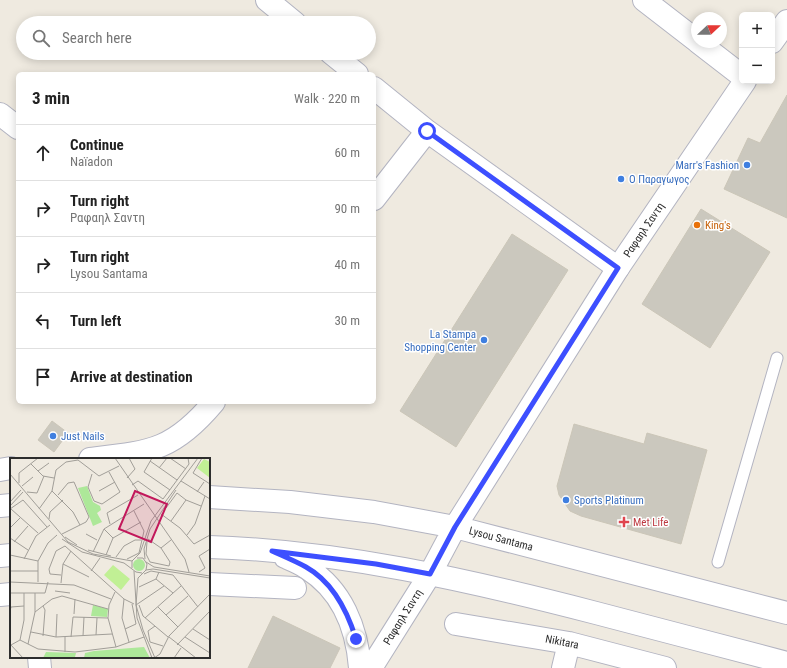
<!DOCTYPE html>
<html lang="en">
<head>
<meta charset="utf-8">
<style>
  body { margin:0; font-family:"Roboto Condensed",sans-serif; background:#f6f6f6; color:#222 }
  .controls { position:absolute; right:12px; top:12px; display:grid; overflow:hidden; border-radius:6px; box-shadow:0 2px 10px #0003 }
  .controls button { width:36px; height:36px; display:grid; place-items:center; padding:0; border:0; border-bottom:1px solid #e0e0e0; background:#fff; color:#222; font:20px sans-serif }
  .compass { position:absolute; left:691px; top:12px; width:36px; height:36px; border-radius:50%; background:#fff; box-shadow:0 2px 10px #0003; rotate:68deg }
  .stop { position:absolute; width:12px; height:12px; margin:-9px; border:3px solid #3d4fff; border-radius:50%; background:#fff }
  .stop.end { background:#3d4fff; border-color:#fff; box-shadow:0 1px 4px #0008 }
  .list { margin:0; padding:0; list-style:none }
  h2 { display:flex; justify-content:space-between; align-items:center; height:52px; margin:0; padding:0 16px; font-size:17px }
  h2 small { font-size:13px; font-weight:400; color:#767676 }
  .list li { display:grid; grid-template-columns:26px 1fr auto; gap:12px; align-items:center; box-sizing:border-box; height:56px; padding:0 16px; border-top:1px solid #e0e0e0 }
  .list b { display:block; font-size:15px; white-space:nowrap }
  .list p { margin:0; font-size:13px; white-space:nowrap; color:#767676 }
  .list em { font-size:13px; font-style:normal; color:#767676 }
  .icon { flex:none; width:22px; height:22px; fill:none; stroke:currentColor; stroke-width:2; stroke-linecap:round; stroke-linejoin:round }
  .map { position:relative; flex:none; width:787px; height:668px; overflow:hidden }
  .search { position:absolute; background:#fff; box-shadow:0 2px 10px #0003; left:16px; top:16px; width:360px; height:44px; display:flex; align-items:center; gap:10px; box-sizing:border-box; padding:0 14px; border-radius:22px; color:#767676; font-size:15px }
  .panel { position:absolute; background:#fff; box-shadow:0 2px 10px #0003; left:16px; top:72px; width:360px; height:332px; border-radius:6px }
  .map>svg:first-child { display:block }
  .building { fill:#cbc8be; stroke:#cbc6b8 }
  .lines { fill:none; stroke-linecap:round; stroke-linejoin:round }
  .lane-casing { stroke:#b3b4c1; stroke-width:13 }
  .street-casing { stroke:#b3b4c1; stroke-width:24 }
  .secondary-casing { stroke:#b3b4c1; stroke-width:24 }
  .lane { stroke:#fff; stroke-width:11 }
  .street { stroke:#fff; stroke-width:22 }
  .secondary { stroke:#fff; stroke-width:22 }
  .route { stroke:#3d4fff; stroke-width:5 }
  .shop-dot { fill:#3f7fe0; stroke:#fff; stroke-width:1.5 }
  .food-dot { fill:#e8710a; stroke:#fff; stroke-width:1.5 }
  .health-dot { fill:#e0444e; stroke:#fff; stroke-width:1.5 }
  .labels { text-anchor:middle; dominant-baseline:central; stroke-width:3; stroke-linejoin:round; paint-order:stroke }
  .shop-label { font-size:11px; fill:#366cbe; stroke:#fff; text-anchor:start }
  .food-label { font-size:11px; fill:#c56008; stroke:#fff; text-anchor:start }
  .street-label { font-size:11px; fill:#2d2d2d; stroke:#fff }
  .health-label { font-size:11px; fill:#be3a42; stroke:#fff; text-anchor:start }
  .inset-road { fill:none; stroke:#a19e98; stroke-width:1 }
  .view { fill:#c2185b; fill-opacity:0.15; stroke:#c2185b; stroke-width:2 }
  .inset-edge { fill:none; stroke:#2d2d2d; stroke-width:2 }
</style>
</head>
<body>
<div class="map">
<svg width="787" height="668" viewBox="0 0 787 668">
  <rect width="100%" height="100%" fill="#efeae0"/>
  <path class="building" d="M787,95V218L724,189L748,138L760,143Z
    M701,209L770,252L710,348L642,304Z
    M512,234L568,270L456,447L400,411Z
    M52,421L68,433L54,452L38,440Z
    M574,424L644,444L647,433L707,450L681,544L581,516L570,511L559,495L557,486Z
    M273,616L340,648L330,668H248Z"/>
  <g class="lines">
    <defs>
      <path id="lane" d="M718,562L777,358"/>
      <path id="street" d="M267,0L295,23
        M644,0L697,41
        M698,42L742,76
        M331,53L357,74
        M374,88L427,131L618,268
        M0,114L18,128
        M374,199L427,131
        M90,459C150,452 173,451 214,402
        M0,470L11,468
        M209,584L295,588
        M0,595L11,594
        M456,624L569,643L665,668
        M39,657L40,668
        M563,668L569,643"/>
      <path id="secondary" d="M772,42L787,21
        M209,497L290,502L374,512L455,527L787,613
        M0,506L11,505
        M209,547C341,551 469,580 596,613C660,630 723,646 787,663
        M0,556L11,555
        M285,557C292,560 300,563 307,568C342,590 357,628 360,668
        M371,668L430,574L455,527L618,268L745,81"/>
    </defs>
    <use href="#lane" class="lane-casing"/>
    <use href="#street" class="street-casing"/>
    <use href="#secondary" class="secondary-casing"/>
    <use href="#lane" class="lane"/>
    <use href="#street" class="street"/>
    <use href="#secondary" class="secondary"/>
  </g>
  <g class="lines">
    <path class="route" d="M356,639C347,610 333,582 306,567C295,561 283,556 272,551L376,564L430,574L455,527L618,268L427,131"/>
  </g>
  <g class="shop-dot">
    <circle cx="747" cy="165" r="4"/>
    <circle cx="621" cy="179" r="4"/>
    <circle cx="484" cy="340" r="4"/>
    <circle cx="53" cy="436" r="4"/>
    <circle cx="566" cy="500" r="4"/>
  </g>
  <circle class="food-dot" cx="697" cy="225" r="4"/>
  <path class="health-dot" d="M622 516h4v4h4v4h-4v4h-4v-4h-4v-4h4z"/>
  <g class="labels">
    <g class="shop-label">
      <text x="739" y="165" text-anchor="end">Marr's Fashion</text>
      <text x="629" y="179">Ο Παραγωγος</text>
      <text x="476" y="334" text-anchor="end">La Stampa<tspan x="476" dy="13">Shopping Center</tspan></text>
      <text x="61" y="436">Just Nails</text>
      <text x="574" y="500">Sports Platinum</text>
    </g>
    <g class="food-label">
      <text x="705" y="225">King's</text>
    </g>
    <g class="street-label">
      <text transform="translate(644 230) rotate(-56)">Ραφαηλ Σαντη</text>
      <text transform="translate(501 539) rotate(15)">Lysou Santama</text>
      <text transform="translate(403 617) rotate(-58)">Ραφαηλ Σαντη</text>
      <text transform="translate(562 642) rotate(11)">Nikitara</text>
    </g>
    <g class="health-label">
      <text x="633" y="522">Met Life</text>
    </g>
  </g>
  <g transform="translate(10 458)">
    <rect width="200" height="200" fill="#efeae0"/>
    <path d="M77,28L83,44L90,48L91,52L87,55L92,64L83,68L68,30ZM123 107a6 6 0 1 1 12 0a6 6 0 1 1-12 0ZM83,147L98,151L97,159L81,158ZM134,189L140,200H74L75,195L84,193ZM36,194L66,195L65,199L72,200H33Z" fill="#ade899"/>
    <path d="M194,1L200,4V20L187,10ZM103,107L120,121L111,132L94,117Z" fill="#c1f095"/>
    <path class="inset-road" d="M105,0L175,101L179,114M142,0L134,14L160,32M160,0L176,11M192,0L183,15L200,26M140,3L167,22M21,6L33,18L44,20M149,10L157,0M28,13L39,5M0,16L58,84L83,96L122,103M82,16L78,29L84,43L92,46L110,34L99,14M117,20L125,11L119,0M171,23L200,41M9,25V15L28,0M122,27L128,23L153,41L179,6L178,0M12,28L23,19M42,33L63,54L70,67M89,33L105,24M17,34L27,35L34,18M187,34L194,24M48,37L58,25L64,24L79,59L76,64L52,76M0,44L11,32M0,48L13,34M156,50L167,35L176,42L191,48M0,51L13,42L37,69M1,51L28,75M29,51L42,33L46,12L56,4L68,2L89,18L109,8M151,56L170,70L184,86L200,77M39,61L40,54L53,42M161,63L176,42M100,66L97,55L128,37M0,70L10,60M94,71L103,80M76,76L87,82M177,77L185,66L195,38M55,79L67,87M0,80L18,92M52,81L72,94L114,105L126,114L132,115M4,84L18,68M137,84L136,96L140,104L159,108L160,104L151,90L138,81M151,90L161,82M78,92L101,98M83,94L94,71L134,46M0,97L28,103M96,97L103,80L131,64M106,99L114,88L125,82H131M127,100H133L137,106L136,112L128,120L126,147L133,172L145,200M14,101L26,78L40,67M117,101L129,95L134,73L124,53M135,101L134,91L140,71L166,32M136,104L144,109L200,118M53,106L79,119M122,110V103L130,95L141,63L188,0M136,112L143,111L200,120M0,113H28M81,113L90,100M124,113L127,160L142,200M189,114L195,110L189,98L200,91M134,116L141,113L163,117L188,149M51,117L40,116L39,111L46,93L55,88L114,141L124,146M146,121L163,135M0,124L64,127L101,141M28,124V103L38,85L47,77M51,125L53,106L61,93M129,129L146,121L149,114M45,133L60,135M105,134L99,147L98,160L106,189M0,135H35L38,124M114,141L112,160L119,184M126,147L154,128M129,147L133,158L158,179M148,149L168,169M0,153L1,149L14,148M25,154L42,141L52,138L98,151M64,156L65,141M156,157L178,138M135,160L171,128M145,168L138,173L140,184L153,188M115,171L126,166L122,146M183,171L200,182M21,174L46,179L102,176M86,177L87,160M33,178L35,152L33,148M73,178L74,159M46,179L47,156M61,179L63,159L98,160M159,179L186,200M175,179L200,195M10,182L14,162V135M0,186L13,200M18,186L25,154V135M1,187L10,182L28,191L65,194L106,189L134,179M167,187L200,153M55,194V179M144,200L150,196L159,178L200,136M164,200L171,190"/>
    <path class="view" d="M125,33L157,46L141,84L109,71Z"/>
    <rect width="200" height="200" class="inset-edge"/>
  </g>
</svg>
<div class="controls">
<button>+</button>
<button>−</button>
</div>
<svg class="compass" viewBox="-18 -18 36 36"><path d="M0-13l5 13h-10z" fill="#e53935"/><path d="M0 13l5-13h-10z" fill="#767676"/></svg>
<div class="stop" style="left:427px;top:131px"></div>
<div class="stop end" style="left:356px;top:639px"></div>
<div class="search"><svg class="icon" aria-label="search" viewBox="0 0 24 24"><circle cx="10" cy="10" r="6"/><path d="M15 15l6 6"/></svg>Search here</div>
<section class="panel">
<h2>3 min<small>Walk · 220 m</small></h2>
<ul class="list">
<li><svg class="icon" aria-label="ahead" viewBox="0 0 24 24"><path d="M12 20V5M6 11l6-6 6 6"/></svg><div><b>Continue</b><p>Naïadon</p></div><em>60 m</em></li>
<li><svg class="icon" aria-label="right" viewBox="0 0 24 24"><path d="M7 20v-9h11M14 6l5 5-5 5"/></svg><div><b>Turn right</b><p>Ραφαηλ Σαντη</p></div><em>90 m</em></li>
<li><svg class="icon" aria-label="right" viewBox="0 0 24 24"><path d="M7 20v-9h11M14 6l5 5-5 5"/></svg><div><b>Turn right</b><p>Lysou Santama</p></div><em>40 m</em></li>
<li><svg class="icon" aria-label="left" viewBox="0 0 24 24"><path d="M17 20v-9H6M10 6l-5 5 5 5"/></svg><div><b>Turn left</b></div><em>30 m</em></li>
<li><svg class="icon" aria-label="arrive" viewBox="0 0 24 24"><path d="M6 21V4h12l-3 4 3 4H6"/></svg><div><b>Arrive at destination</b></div></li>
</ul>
</section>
</div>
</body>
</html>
